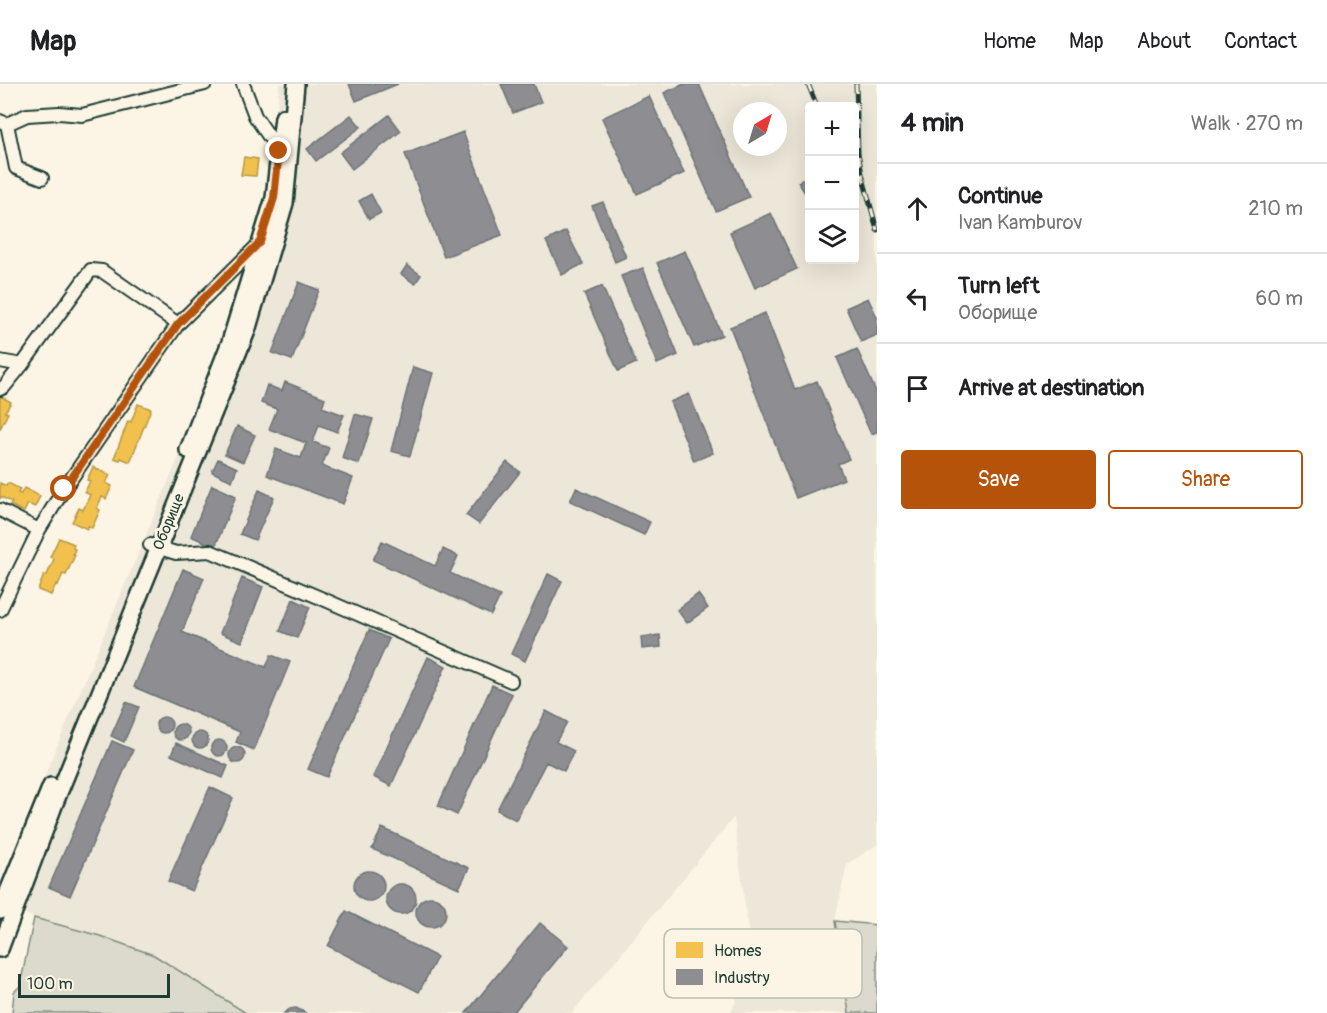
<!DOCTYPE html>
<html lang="en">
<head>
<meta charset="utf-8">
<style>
  body { margin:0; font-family:Pangolin,sans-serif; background:#f6f6f6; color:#202124 }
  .controls { position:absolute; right:18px; top:18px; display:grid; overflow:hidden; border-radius:6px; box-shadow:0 6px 24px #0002 }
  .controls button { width:54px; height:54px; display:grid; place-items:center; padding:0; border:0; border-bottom:2px solid #e0e0e0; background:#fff; color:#202124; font:30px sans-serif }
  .compass { position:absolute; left:733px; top:18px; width:54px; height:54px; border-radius:50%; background:#fff; box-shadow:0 6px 24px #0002; rotate:38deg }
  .scale { position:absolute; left:18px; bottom:15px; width:152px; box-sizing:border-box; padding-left:6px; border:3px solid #1f3d34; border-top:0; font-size:16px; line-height:21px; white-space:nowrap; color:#1f3d34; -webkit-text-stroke:4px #fcf5e5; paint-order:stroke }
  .stop { position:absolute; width:18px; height:18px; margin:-14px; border:4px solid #b45309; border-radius:50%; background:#fff }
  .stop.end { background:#b45309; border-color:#fff; box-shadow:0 2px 6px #0008 }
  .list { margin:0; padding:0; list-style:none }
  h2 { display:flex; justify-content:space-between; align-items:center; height:78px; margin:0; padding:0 24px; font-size:26px }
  h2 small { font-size:20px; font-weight:400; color:#757577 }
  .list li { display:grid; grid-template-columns:39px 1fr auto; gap:18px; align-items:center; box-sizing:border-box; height:90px; padding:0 24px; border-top:2px solid #e0e0e0 }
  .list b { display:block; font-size:22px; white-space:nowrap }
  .list p { margin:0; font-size:20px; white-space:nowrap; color:#757577 }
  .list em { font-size:20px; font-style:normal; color:#757577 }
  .actions { display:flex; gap:12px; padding:18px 24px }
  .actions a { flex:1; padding:14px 0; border:2px solid #b45309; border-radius:6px; text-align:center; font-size:21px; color:#b45309 }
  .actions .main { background:#b45309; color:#fff }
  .icon { flex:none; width:33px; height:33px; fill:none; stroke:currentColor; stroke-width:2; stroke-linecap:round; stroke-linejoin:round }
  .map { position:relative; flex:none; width:877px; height:929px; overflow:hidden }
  header { display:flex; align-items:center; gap:36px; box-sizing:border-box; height:84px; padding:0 30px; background:#fff; border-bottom:2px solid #e0e0e0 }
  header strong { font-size:28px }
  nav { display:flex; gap:33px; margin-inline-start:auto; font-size:21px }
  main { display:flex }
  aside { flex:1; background:#fff }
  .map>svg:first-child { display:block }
  .built { fill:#ece7d8; fill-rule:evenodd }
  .green { fill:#dcdacc; stroke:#7e8c80; stroke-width:1.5 }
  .homes { fill:#f2c14e; stroke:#b39946; stroke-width:1.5 }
  .industry { fill:#8d8d92; stroke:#6c7576; stroke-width:1.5 }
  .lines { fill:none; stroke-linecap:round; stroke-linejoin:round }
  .minor-casing { stroke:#1f3d34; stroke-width:16 }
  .major-casing { stroke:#1f3d34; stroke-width:20 }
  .minor { stroke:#fcf5e5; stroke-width:12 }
  .major { stroke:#fcf5e5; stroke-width:15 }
  .rail-casing { stroke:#1f3d34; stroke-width:5 }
  .rail { stroke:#fcf5e5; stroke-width:3; stroke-dasharray:9; stroke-linecap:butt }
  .route { stroke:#b45309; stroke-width:8 }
  .labels { text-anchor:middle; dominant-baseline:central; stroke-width:6; stroke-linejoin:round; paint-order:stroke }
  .street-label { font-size:15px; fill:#1f3d34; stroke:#fcf5e5 }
  .key { fill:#fcf5e5; stroke:#babeb0; stroke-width:1.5 }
  .key-label { font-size:16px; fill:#1f3d34 }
</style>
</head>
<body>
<header>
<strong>Map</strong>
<nav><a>Home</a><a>Map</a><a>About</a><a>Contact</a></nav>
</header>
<main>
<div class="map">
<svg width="877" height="929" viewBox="0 0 877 929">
  <rect width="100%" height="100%" fill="#fcf5e5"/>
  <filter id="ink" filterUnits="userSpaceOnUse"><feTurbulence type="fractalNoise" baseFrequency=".0167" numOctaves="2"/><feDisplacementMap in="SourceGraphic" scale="12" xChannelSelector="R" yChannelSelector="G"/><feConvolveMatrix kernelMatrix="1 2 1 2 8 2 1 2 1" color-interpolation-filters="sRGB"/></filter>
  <g filter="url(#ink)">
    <path class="built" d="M279,0H877V761L847,780L835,837L849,929H731L752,878L734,733L572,929H247L154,871L34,834L0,816V806L37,710L201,320L232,235L258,144L273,80ZM810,22H854V176H810ZM742,27H778V63H742Z"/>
    <path class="green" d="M34,834L100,852L154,871L246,929H12L14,908L20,902Z
      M835,837L877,841V929H849Z"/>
    <path class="homes" d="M244,73L258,75L256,92L241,91Z
      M0,312L11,318L5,328L8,329L0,345Z
      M138,320L151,325L130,378L121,374L120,376L114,374L128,337L131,338Z
      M93,383L110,391L106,399L112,402L106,415L102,413L97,424L100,426L92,444L88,442L87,445L72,438L79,424L83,426L90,411L85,408L90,397L87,396Z
      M0,399L6,402L8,399L20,405L18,409L21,410L24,404L40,412L35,423L28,420L24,428L10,421L12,418L1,413L0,415Z
      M59,454L74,460L73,464L75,465L73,470L75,471L66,491L63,490L58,501L56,500L51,511L38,506L44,491H47L54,475L50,473Z"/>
    <path class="industry" d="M349,0H398L356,17Z
      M501,0H534L541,18L513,29Z
      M684,0H699L749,113L716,127L664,9Z
      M649,12L684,89L637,110L602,34Z
      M351,31L361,43L316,77L307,65Z
      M389,31L401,47L352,85L340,69Z
      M463,48L502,151L444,173L405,70Z
      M810,91V117L798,98Z
      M371,110L381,129L369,135L359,117Z
      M603,118L626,173L615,178L592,122Z
      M771,129L797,185L755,204L730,148Z
      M566,147L583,180L562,191L546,157Z
      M685,167L722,251L694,263L657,179Z
      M407,181L421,191L415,200L401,190Z
      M643,184L678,271L657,280L621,192Z
      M299,198L319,206L292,276L272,269Z
      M602,202L636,279L618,287L584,210Z
      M868,214L877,233V251L861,258L846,224Z
      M765,229L795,306L817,297L849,375L838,380L844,395L796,414L730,243Z
      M857,265L877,310V348L871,350L837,274Z
      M413,283L433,289L410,372L391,367Z
      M285,298L325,314L322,323L344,331L337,348L319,341L313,358L329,364L322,382L353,394L343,420L267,391L276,365L301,374L306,359L269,345L277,325L261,319L267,301L282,307Z
      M689,310L713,369L694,377L670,318Z
      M355,330L373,335L359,380L342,374Z
      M237,342L255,351L243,378L225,370Z
      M218,375L237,384L232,397L212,388Z
      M507,378L520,388L479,440L466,431Z
      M212,401L236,412L215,463L191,452Z
      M576,404L650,438L644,451L570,417Z
      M259,406L274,413L255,456L240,450Z
      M382,457L435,482L443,465L458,472L450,489L500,512L491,531L373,476Z
      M183,485L204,494L182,548L266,583L271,571L290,578L254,666L236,658L240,648L134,603Z
      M548,490L562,497L525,577L511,570Z
      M242,494L263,503L242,558L220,549Z
      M698,510L708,524L687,539L677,526Z
      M293,515L310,523L297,554L280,547Z
      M369,546L389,555L327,693L308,685Z
      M660,551L661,563L642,565L641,553Z
      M428,573L446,582L391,702L373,693Z
      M492,601L512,610L457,731L438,722Z
      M126,618L139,623L124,658L111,652Z
      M546,627L567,638L556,658L574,667L564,687L546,678L516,736L497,726Z
      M156 641a8 8 0 1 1 16 0a8 8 0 1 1-16 0Z
      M173 648a8 8 0 1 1 16 0a8 8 0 1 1-16 0Z
      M192 656a8 8 0 1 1 16 0a8 8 0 1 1-16 0Z
      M211 664a8 8 0 1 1 16 0a8 8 0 1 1-16 0Z
      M112,657L133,666L70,812L49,803Z
      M176,659L228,682L223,694L171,671Z
      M229 671a8 8 0 1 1 16 0a8 8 0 1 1-16 0Z
      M210,703L233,714L192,807L168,797Z
      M382,744L469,784L459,804L372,765Z
      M354 802a15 15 0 1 1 30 0a15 15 0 1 1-30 0Z
      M386 815a15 15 0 1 1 30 0a15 15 0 1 1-30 0Z
      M416 828a15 15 0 1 1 30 0a15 15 0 1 1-30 0Z
      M346,827L437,873L419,908L328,862Z
      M540,839L568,862L513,929H466Z
      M296,924L306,929H284L290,925Z"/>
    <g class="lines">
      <defs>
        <path id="minor" d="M243,0L255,32L279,67
          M0,37L7,40L27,31L59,29L82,31L205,0
          M7,40L16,84L42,94
          M0,277L22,281
          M0,305L4,303L22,281L91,186L102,187L178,240
          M0,426L39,446
          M150,461L176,469L210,467L323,515L511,597
          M0,526L39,446L64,405L178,240L259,160"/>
        <path id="major" d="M188,366L230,258L274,114L283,33
          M0,827L51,702
          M0,865L55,719L247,247L285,119L296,0"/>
      </defs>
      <use href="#minor" class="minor-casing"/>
      <use href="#major" class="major-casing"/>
      <use href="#minor" class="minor"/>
      <use href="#major" class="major"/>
      <defs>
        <path id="rail" d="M808,0L817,22
          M856,0L858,69L862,90L877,146"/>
      </defs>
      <use href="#rail" class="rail-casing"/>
      <use href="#rail" class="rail"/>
    </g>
  </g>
  <g class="lines" filter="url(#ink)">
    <path class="route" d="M64,405L178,240L260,158L274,114L279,67"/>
  </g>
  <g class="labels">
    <g class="street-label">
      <text transform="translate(169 438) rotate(-68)">Оборище</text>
    </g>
  </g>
  <rect x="664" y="845" width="198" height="69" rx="9" class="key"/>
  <rect x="676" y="858" width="27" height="16" fill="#f2c14e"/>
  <rect x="676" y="885" width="27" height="16" fill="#8d8d92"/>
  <g class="key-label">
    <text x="714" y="872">Homes</text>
    <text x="714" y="899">Industry</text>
  </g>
</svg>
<div class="controls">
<button>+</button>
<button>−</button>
<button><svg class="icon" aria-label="layers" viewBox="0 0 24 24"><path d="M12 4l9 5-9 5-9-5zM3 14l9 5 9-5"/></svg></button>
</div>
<svg class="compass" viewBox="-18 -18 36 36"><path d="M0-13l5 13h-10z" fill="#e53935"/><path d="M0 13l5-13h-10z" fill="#757577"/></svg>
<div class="scale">100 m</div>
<div class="stop" style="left:64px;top:405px"></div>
<div class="stop end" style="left:279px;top:67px"></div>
</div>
<aside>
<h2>4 min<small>Walk · 270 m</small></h2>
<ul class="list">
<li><svg class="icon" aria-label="ahead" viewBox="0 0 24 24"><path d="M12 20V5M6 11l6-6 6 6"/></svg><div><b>Continue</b><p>Ivan Kamburov</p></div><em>210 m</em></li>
<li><svg class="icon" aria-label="left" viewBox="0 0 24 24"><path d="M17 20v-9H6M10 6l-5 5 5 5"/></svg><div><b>Turn left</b><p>Оборище</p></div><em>60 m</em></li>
<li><svg class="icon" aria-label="arrive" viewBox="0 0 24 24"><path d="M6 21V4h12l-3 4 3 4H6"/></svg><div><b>Arrive at destination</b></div></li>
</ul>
<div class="actions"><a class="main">Save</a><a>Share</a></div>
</aside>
</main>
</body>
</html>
